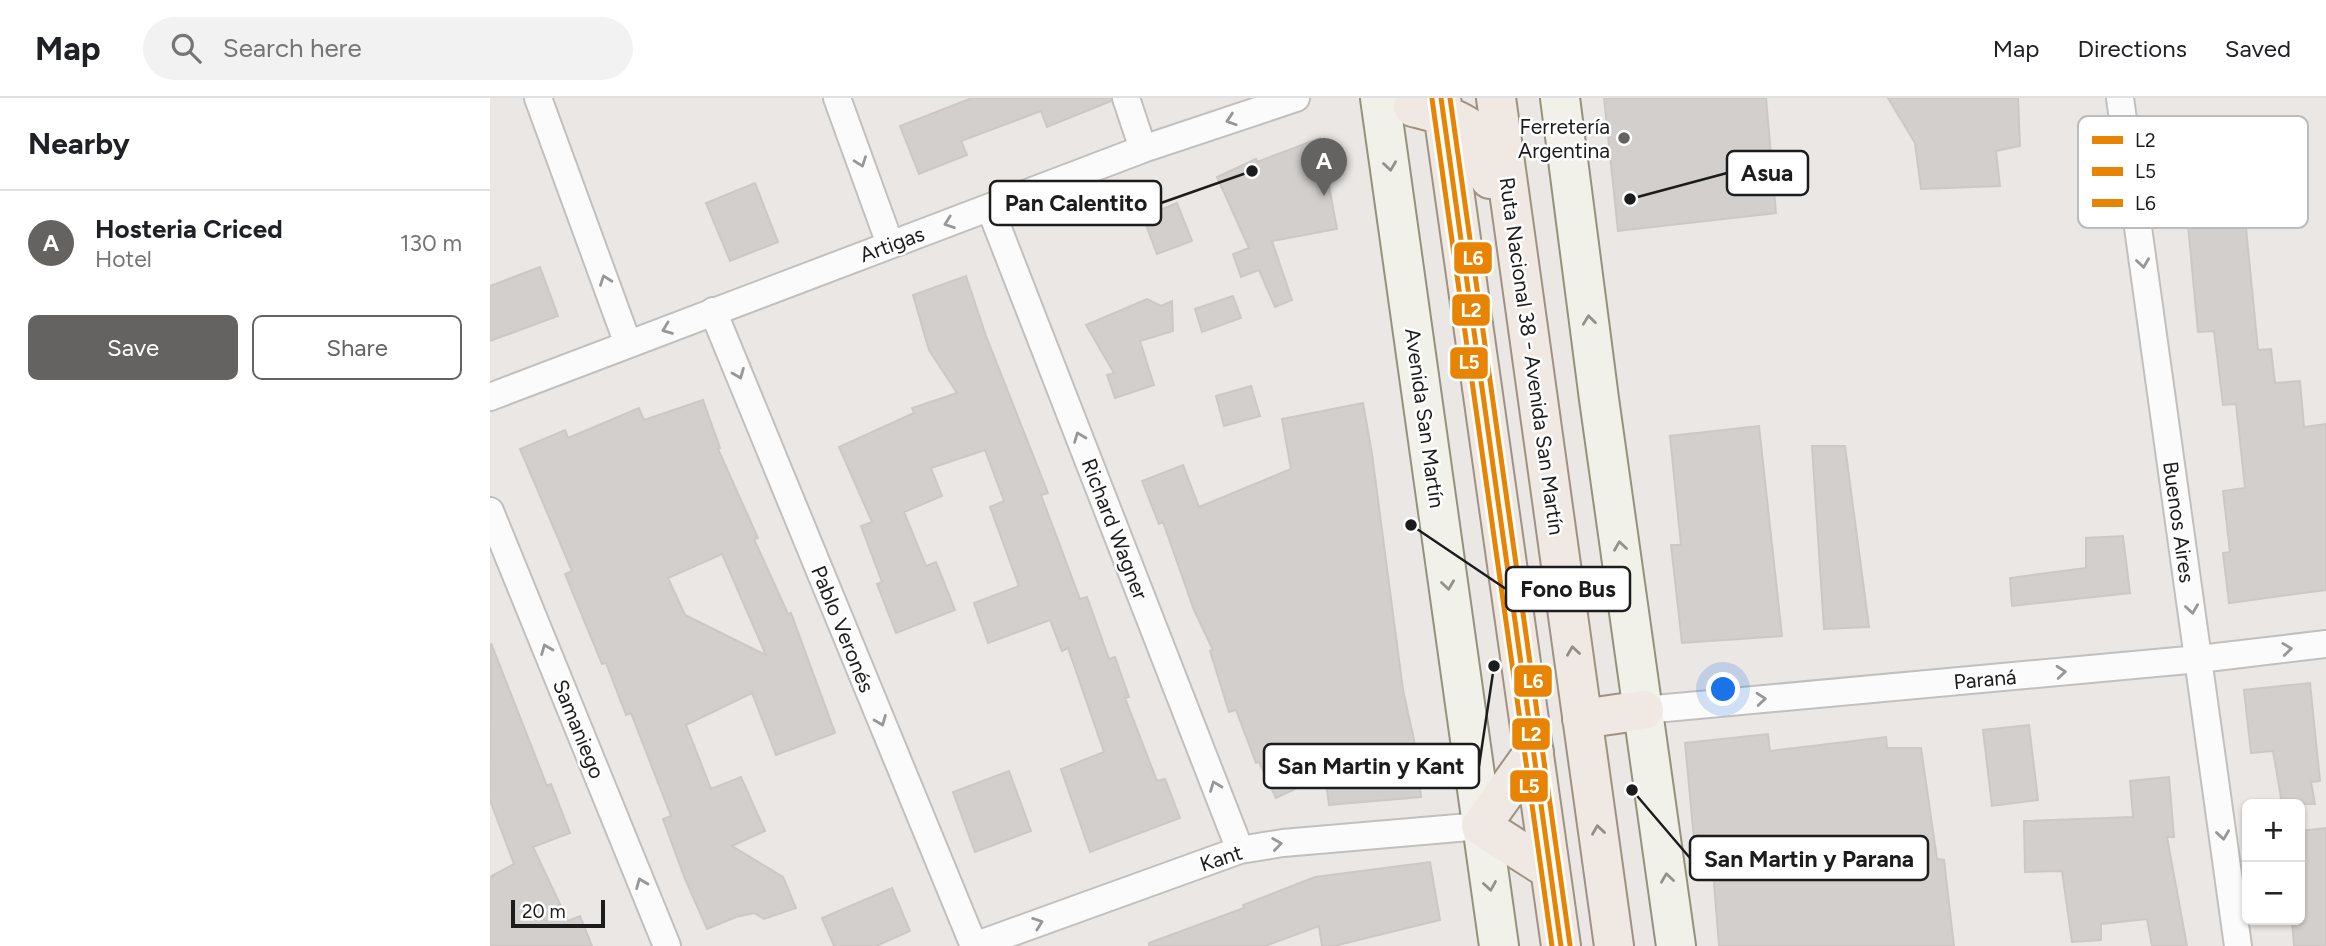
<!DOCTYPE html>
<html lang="en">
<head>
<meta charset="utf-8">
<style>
  body { margin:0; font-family:Figtree,sans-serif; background:#f2f2f2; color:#202124 }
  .controls { position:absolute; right:21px; bottom:21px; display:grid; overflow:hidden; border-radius:10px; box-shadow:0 2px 5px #0004 }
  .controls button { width:63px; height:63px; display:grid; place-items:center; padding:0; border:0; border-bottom:2px solid #e0e0e0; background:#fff; color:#202124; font:35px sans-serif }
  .scale { position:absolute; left:21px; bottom:18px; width:94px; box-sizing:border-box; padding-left:7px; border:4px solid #1c1c1c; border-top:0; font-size:19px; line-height:24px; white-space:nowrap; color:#1c1c1c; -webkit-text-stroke:5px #fff; paint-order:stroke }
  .you { position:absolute; left:1234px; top:592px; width:24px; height:24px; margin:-18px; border:5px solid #fff; border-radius:50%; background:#1a73e8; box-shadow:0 0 0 10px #1a73e833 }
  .badge { display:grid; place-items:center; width:46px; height:46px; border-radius:50%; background:#646362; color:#fff; font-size:23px; font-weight:700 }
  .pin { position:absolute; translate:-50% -58px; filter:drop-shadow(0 2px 4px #0008) }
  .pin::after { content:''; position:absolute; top:37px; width:24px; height:21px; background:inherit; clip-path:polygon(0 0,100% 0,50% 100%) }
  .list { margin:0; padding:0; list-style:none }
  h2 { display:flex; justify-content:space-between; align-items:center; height:91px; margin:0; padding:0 28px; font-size:30px }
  h2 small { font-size:23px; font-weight:400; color:#757577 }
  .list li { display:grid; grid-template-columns:46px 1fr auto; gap:21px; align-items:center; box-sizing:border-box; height:105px; padding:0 28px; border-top:2px solid #e0e0e0 }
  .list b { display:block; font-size:26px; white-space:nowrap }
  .list p { margin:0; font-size:23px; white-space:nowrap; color:#757577 }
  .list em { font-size:23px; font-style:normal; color:#757577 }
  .actions { display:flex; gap:14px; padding:21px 28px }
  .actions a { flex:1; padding:16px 0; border:2px solid #646362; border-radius:10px; text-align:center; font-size:24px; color:#646362 }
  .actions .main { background:#646362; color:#fff }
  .icon { flex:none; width:38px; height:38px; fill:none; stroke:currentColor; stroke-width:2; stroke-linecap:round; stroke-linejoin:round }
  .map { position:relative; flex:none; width:1836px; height:848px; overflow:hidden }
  header { display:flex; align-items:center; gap:42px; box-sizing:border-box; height:98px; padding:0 35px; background:#fff; border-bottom:2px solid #e0e0e0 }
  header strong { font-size:33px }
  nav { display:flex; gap:38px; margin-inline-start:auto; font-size:24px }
  .search { width:490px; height:63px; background:#f2f2f2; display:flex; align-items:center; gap:18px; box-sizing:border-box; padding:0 24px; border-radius:38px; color:#757577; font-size:26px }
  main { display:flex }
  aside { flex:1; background:#fff }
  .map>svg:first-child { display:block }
  .building { fill:#d2cfcd; stroke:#cdc8c5; stroke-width:2; fill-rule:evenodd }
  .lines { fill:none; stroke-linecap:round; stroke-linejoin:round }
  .street-casing { stroke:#c1c0bf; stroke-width:30 }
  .secondary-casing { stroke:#94927d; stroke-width:42 }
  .primary-casing { stroke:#9f9282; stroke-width:42 }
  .street { stroke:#fcfbfb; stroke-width:26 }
  .secondary { stroke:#f2f1e9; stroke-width:38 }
  .primary { stroke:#f0e9e3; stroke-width:38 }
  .bus-1-casing { stroke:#fff; stroke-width:10 }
  .bus-2-casing { stroke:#fff; stroke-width:10 }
  .bus-3-casing { stroke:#fff; stroke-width:10 }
  .bus-1 { stroke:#e88403; stroke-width:5 }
  .bus-2 { stroke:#e88403; stroke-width:5 }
  .bus-3 { stroke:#e88403; stroke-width:5 }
  .oneway { stroke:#979797 }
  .oneway2 { stroke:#92918d }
  .oneway3 { stroke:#918d89 }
  .poi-dot { fill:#646362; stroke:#fff; stroke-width:2.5 }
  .labels { text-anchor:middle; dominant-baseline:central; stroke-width:5; stroke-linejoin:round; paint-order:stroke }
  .poi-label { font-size:21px; fill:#1c1c1c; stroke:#fff; text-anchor:end }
  .street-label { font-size:21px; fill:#1c1c1c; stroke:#fff }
  .key { fill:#fff; stroke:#bbb; stroke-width:2 }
  .key-label { font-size:19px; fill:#1c1c1c }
  .leader { fill:none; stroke:#1c1c1c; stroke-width:2.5 }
  .callout-dot { fill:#1c1c1c; stroke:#fff; stroke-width:2.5 }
  .callout { fill:#fff; stroke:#1c1c1c; stroke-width:2.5 }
  .callout-label { font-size:23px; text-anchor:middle; font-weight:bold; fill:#1c1c1c }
  .line-badge { stroke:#fff; stroke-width:2.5 }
  .badge-label { font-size:19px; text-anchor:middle; font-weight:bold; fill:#fff }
</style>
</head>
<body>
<header>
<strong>Map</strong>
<div class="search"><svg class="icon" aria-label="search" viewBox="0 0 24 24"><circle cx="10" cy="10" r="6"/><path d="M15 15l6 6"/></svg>Search here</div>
<nav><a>Map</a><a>Directions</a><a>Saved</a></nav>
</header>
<main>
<aside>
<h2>Nearby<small></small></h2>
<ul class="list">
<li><span class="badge">A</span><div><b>Hosteria Criced</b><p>Hotel</p></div><em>130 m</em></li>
</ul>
<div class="actions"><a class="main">Save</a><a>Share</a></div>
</aside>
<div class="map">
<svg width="1836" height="848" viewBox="0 0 1836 848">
  <rect width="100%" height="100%" fill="#eae7e4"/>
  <path class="building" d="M482,0H621V3L557,29L551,13L471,43L477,57L429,76L410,28Z
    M1114,0H1276L1286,115L1128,133Z
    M1398,0H1528L1530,48L1506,53L1510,88L1431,91L1425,45Z
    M830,40L847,131L782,143L802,202L785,209L769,172L751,179L743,156L759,150L727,79L766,61L767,64Z
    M265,85L288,144L240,163L216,105Z
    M1752,89L1768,252L1781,251L1785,285L1810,283L1814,329L1836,326V492L1739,505L1733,455L1740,454L1733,393L1755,390L1746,306L1733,307L1724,233L1708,234L1695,95Z
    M687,105L702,143L667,156L653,119Z
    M50,169L68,218L0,243V188Z
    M476,178L496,238L558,395L551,397L590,501L597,499L619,561L625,559L639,599L635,600L667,683L675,681L690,720L600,754L571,671L614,654L578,550L572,553L560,522L498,545L484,505L529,488L500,409L514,403L495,352L441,370L452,398L414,414L436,468L446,464L465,512L406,535L387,486L392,484L371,428L382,424L349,349L424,315L422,310L467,295L439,252L423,197Z
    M743,198L751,220L712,234L705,211Z
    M657,201L671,208L682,203L683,233L650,243L664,287L625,300L617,277L624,275L596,227Z
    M761,288L770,318L734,328L726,298Z
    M213,302L230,350L228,351L268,440L264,441L298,516L301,515L345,635L286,657L262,595L196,627L221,691L251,679L275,733L242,748L293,779L306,810L274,821L264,815L246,819L217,831L195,781L173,721L181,718L141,615L136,617L116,565L112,566L75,476L82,473L30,351L75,332L78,340L149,310L154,322ZM232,456L276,557L195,517L178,480Z
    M873,305L882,356L913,592L926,651L931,699L839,707L835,677L786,700L769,664L766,665L746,612L739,614L720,553L723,552L704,512L673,424L669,426L652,383L693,367L709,409L801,371L792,321Z
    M1269,328L1292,538L1192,545L1181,447H1191L1180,338Z
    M1322,348H1355L1379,529L1334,531Z
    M1633,438L1640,495L1522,508L1520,480L1596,470V440Z
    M1,545L57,688L61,686L80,735L43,749L78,823L90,818L102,848H0V779L24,766L0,702Z
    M1820,585L1830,683L1821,684L1825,706H1792L1783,653L1761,655L1754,592Z
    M1539,627L1548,702L1502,708L1493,632Z
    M1278,636L1280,653L1396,639L1397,650H1431L1447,761L1454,762L1464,848H1229L1222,760L1206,762L1195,645Z
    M519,673L541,733L485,754L463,694Z
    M1679,679L1684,739H1677L1697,848H1662L1657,821L1611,826V842L1582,844L1572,773L1535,774L1534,723L1643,719L1640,683Z
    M1836,730V848H1804L1802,822H1810V733Z
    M940,764L950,822L844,848H832L829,828L775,848H659V845L754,810L753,807L825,779Z
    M402,790L420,833L386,848H344L332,820Z"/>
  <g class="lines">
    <defs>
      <path id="street" d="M48,0L138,246
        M347,0L400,146
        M636,0L653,51
        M1630,0L1748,848
        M500,110L750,752
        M223,213L484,848
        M0,299L653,51L806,0
        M0,413L177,848
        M1154,612L1709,561L1836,546
        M484,848L750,752L793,745L991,728"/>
      <path id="secondary" d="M890,0L1009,848
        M1070,0L1109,301L1186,848"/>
      <path id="primary" d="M951,0L1071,848
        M1006,0L1124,848
        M923,9C950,16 987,23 996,53C998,62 999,72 1000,81
        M1092,621L1154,612
        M1044,654L991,728L1060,772"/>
    </defs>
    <use href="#street" class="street-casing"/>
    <use href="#secondary" class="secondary-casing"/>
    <use href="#primary" class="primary-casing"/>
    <use href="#street" class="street"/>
    <use href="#secondary" class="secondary"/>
    <use href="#primary" class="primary"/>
    <defs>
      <path id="bus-1" d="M951,0L1071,848"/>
      <path id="bus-2" d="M942,1L1062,848"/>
      <path id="bus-3" d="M960,0L1080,847"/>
    </defs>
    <use href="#bus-1" class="bus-1-casing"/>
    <use href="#bus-2" class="bus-2-casing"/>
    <use href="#bus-3" class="bus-3-casing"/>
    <use href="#bus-1" class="bus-1"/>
    <use href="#bus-2" class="bus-2"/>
    <use href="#bus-3" class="bus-3"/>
  </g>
  <defs><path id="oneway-chevron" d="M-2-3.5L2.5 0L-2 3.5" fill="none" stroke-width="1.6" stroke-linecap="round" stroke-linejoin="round" transform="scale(1.75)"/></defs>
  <g class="oneway">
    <use href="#oneway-chevron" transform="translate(741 22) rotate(162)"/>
    <use href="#oneway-chevron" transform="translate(371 64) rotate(70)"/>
    <use href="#oneway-chevron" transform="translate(459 125) rotate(160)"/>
    <use href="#oneway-chevron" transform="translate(1653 165) rotate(82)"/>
    <use href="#oneway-chevron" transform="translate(115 182) rotate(-110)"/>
    <use href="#oneway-chevron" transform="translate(177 231) rotate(159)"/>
    <use href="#oneway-chevron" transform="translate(249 276) rotate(68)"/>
    <use href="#oneway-chevron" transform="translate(589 339) rotate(-111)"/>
    <use href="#oneway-chevron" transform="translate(1702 511) rotate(82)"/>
    <use href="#oneway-chevron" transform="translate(56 551) rotate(-112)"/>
    <use href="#oneway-chevron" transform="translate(1797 551) rotate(-7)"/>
    <use href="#oneway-chevron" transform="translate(1571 574) rotate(-5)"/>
    <use href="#oneway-chevron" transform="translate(1271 601) rotate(-5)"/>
    <use href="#oneway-chevron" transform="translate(391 623) rotate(68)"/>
    <use href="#oneway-chevron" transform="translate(725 688) rotate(-111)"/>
    <use href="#oneway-chevron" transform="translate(1733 737) rotate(82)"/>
    <use href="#oneway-chevron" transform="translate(787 746) rotate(-8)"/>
    <use href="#oneway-chevron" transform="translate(151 785) rotate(-112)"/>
    <use href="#oneway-chevron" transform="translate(548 825) rotate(-20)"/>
  </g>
  <g class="oneway2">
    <use href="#oneway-chevron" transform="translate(900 68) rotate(82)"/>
    <use href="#oneway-chevron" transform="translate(1099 222) rotate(-97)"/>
    <use href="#oneway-chevron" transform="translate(1130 448) rotate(-98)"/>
    <use href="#oneway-chevron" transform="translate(958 487) rotate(82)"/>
    <use href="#oneway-chevron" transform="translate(1177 780) rotate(-98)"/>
    <use href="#oneway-chevron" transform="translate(1000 788) rotate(81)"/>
  </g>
  <g class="oneway3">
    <use href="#oneway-chevron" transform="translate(1083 553) rotate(-98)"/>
    <use href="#oneway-chevron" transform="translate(1108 732) rotate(-98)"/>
  </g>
  <circle class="poi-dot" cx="1134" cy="40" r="7"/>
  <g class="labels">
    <g class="poi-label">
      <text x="1120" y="28">Ferretería<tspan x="1120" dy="24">Argentina</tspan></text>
    </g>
    <g class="street-label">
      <text transform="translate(402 146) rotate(-20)">Artigas</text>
      <text transform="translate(1042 258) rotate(82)">Ruta Nacional 38 - Avenida San Martín</text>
      <text transform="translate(935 320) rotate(82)">Avenida San Martín</text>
      <text transform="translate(1689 424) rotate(82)">Buenos Aires</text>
      <text transform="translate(625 431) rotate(69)">Richard Wagner</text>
      <text transform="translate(353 531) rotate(68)">Pablo Veronés</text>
      <text transform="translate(1495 581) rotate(-5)">Paraná</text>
      <text transform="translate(89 631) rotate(68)">Samaniego</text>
      <text transform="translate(731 760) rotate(-18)">Kant</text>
    </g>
  </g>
  <rect x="1588" y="18" width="230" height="112" rx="10" class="key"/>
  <rect x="1602" y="38" width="31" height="8" fill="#e88403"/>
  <rect x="1602" y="69" width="31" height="9" fill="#e88403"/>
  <rect x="1602" y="101" width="31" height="8" fill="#e88403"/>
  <g class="key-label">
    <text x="1645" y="49">L2</text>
    <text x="1645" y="80">L5</text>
    <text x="1645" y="112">L6</text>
  </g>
  <path class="leader" d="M1140 101L1237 75M762 73L671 105M921 427L1016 491M1004 568L989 668M1142 692L1200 760"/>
  <g class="callout-dot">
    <circle cx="1140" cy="101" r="7"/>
    <circle cx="762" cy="73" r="7"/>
    <circle cx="921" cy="427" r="7"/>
    <circle cx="1004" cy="568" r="7"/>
    <circle cx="1142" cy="692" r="7"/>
  </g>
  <g class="callout">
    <rect x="1237" y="53" width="81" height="44" rx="7"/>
    <rect x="500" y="83" width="171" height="44" rx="7"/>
    <rect x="1016" y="469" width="124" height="44" rx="7"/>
    <rect x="774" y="646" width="215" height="44" rx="7"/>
    <rect x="1200" y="738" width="238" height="44" rx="7"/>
  </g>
  <g class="callout-label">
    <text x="1277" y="83">Asua</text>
    <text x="586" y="113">Pan Calentito</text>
    <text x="1078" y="499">Fono Bus</text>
    <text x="881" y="676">San Martin y Kant</text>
    <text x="1319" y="769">San Martin y Parana</text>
  </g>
  <g class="line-badge">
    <rect x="963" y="143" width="40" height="34" rx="7" fill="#e88403"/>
    <rect x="961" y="195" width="40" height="34" rx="7" fill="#e88403"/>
    <rect x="959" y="248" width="40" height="34" rx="7" fill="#e88403"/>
    <rect x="1023" y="566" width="40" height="34" rx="7" fill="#e88403"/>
    <rect x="1021" y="619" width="40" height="34" rx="7" fill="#e88403"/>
    <rect x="1019" y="671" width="40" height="34" rx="7" fill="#e88403"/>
  </g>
  <g class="badge-label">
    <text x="983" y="167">L6</text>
    <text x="981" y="219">L2</text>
    <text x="979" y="271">L5</text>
    <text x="1043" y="590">L6</text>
    <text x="1041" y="643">L2</text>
    <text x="1039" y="695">L5</text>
  </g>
</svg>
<div class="controls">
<button>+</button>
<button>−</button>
</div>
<div class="scale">20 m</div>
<div class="you"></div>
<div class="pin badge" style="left:834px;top:98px">A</div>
</div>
</main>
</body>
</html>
